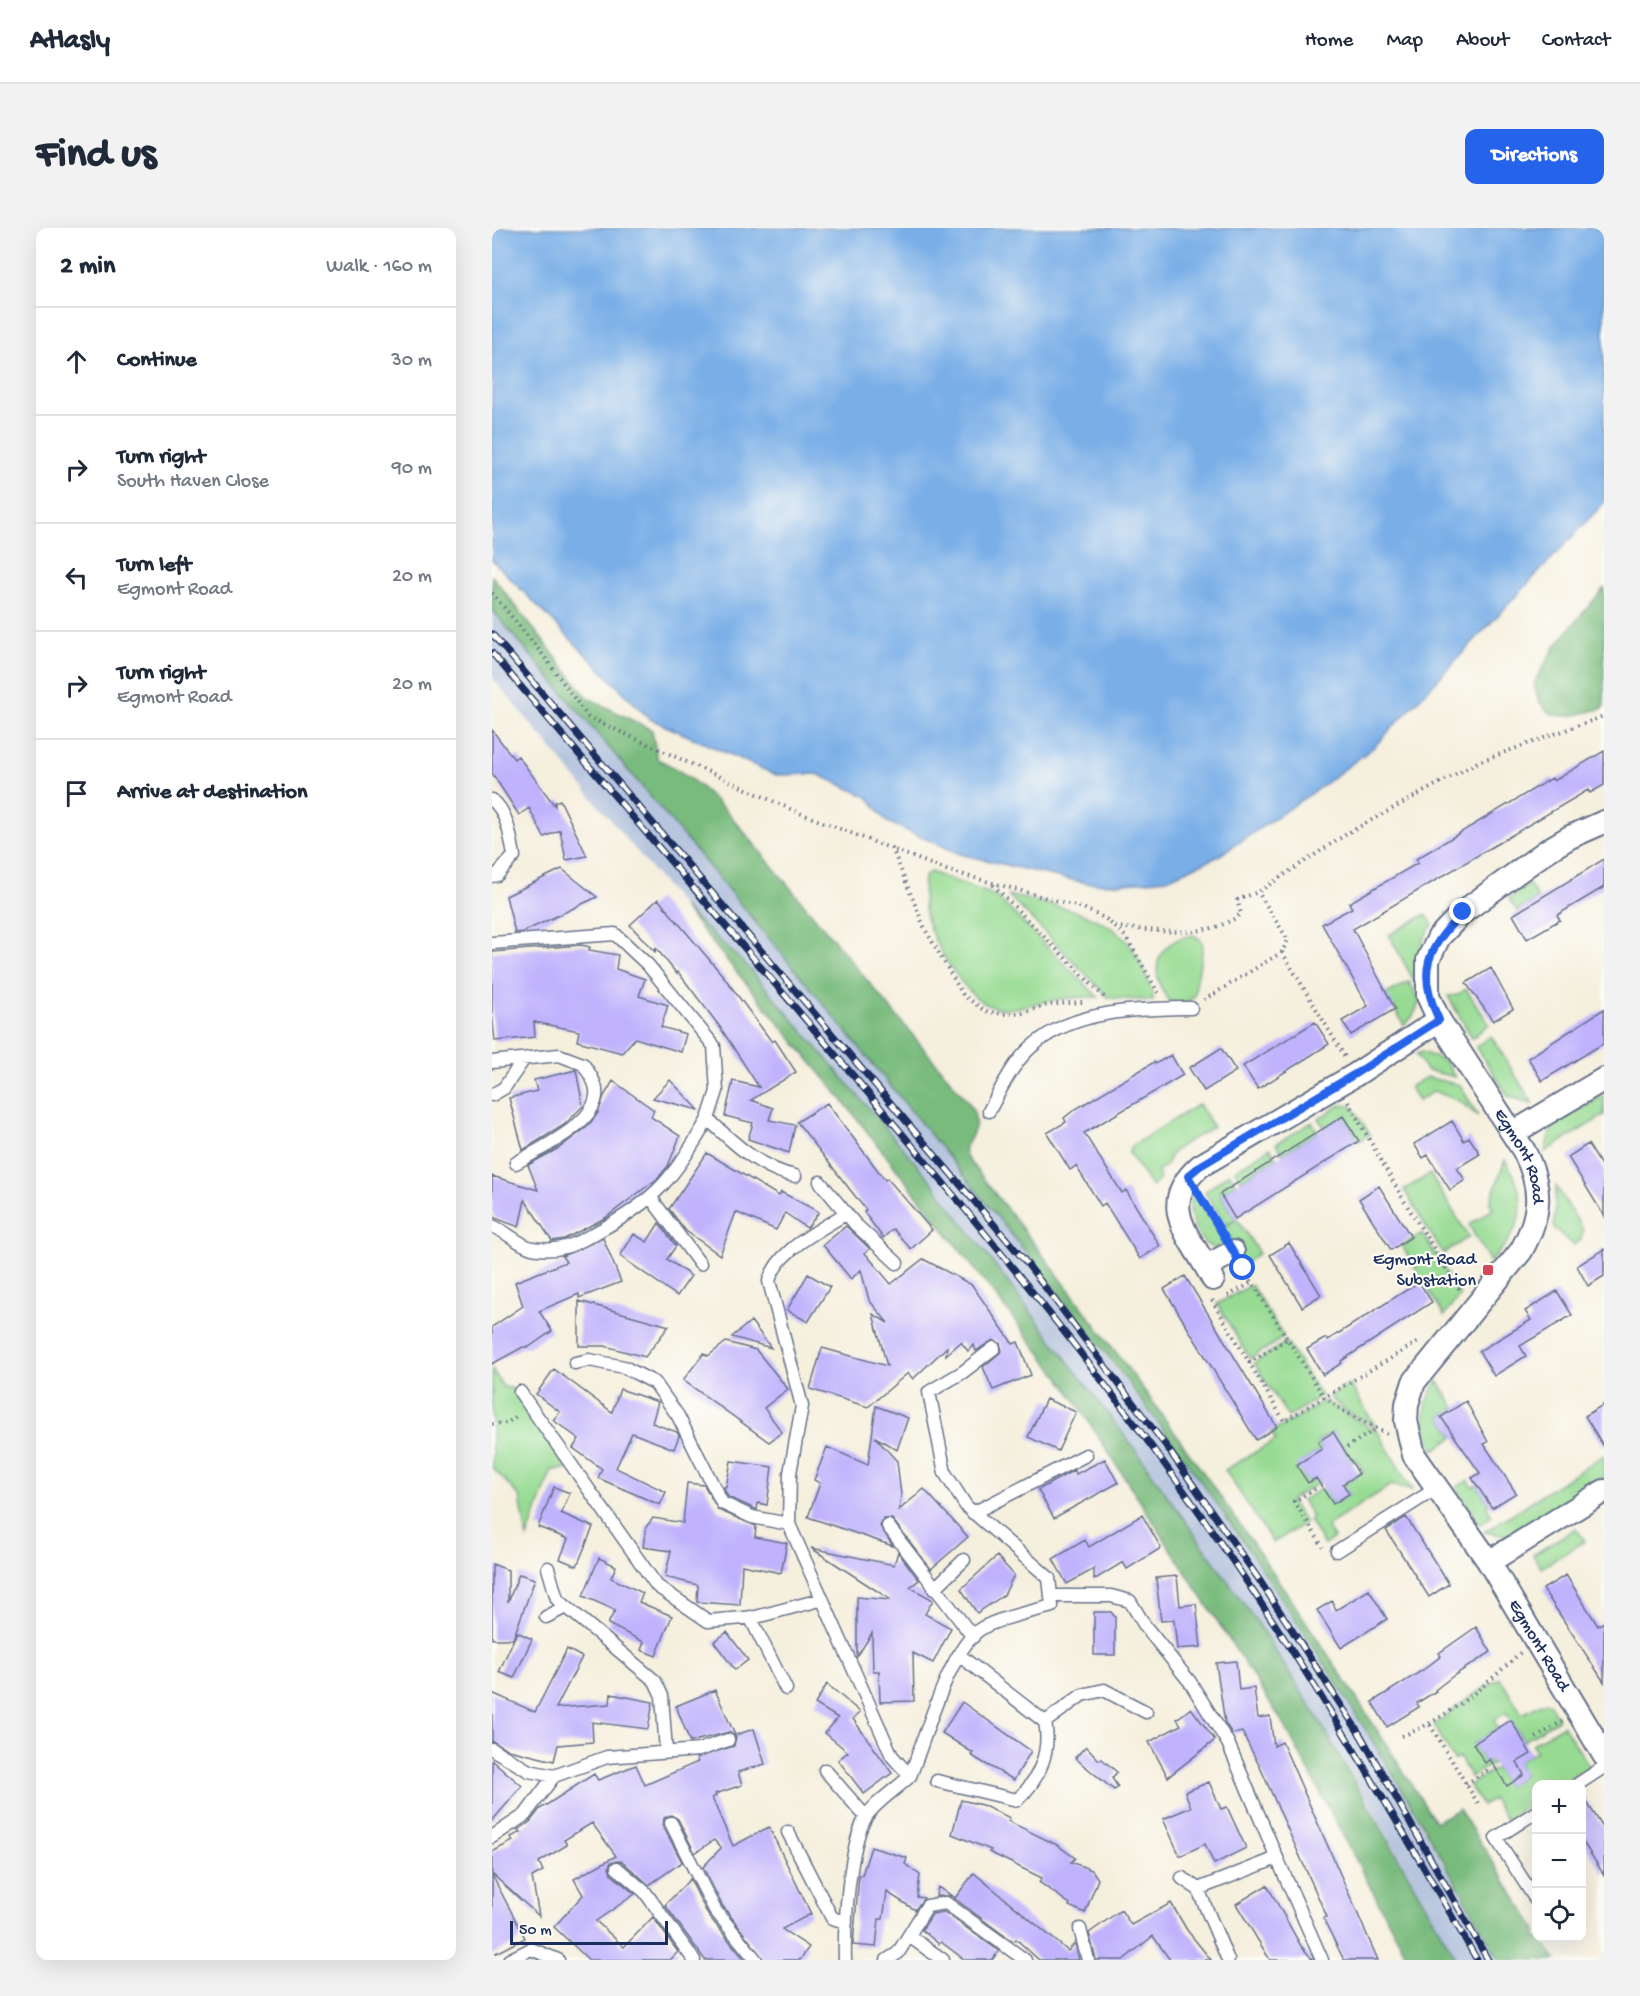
<!DOCTYPE html>
<html lang="en">
<head>
<meta charset="utf-8">
<style>
  body { margin:0; font-family:"Gochi Hand",sans-serif; background:#f2f2f3; color:#1f2937 }
  .controls { position:absolute; right:18px; bottom:18px; display:grid; overflow:hidden; border-radius:12px; box-shadow:0 6px 24px #0002 }
  .controls button { width:54px; height:54px; display:grid; place-items:center; padding:0; border:0; border-bottom:2px solid #e0e1e3; background:#fff; color:#1f2937; font:30px sans-serif }
  .scale { position:absolute; left:18px; bottom:15px; width:158px; box-sizing:border-box; padding-left:6px; border:3px solid #1b2f5e; border-top:0; font-size:16px; line-height:21px; white-space:nowrap; color:#1b2f5e; -webkit-text-stroke:4px #fdfcf7; paint-order:stroke }
  .stop { position:absolute; width:18px; height:18px; margin:-14px; border:4px solid #2563eb; border-radius:50%; background:#fff }
  .stop.end { background:#2563eb; border-color:#fff; box-shadow:0 2px 6px #0008 }
  .list { margin:0; padding:0; list-style:none }
  h2 { display:flex; justify-content:space-between; align-items:center; height:78px; margin:0; padding:0 24px; font-size:26px }
  h2 small { font-size:20px; font-weight:400; color:#747a83 }
  .list li { display:grid; grid-template-columns:39px 1fr auto; gap:18px; align-items:center; box-sizing:border-box; height:108px; padding:0 24px; border-top:2px solid #e0e1e3 }
  .list b { display:block; font-size:22px; white-space:nowrap }
  .list p { margin:0; font-size:20px; white-space:nowrap; color:#747a83 }
  .list em { font-size:20px; font-style:normal; color:#747a83 }
  .icon { flex:none; width:33px; height:33px; fill:none; stroke:currentColor; stroke-width:2; stroke-linecap:round; stroke-linejoin:round }
  .map { position:relative; flex:none; width:1112px; height:1732px; overflow:hidden; border-radius:12px }
  header { display:flex; align-items:center; gap:36px; box-sizing:border-box; height:84px; padding:0 30px; background:#fff; border-bottom:2px solid #e0e1e3 }
  header strong { font-size:28px }
  nav { display:flex; gap:33px; margin-inline-start:auto; font-size:21px }
  .intro { display:flex; align-items:center; justify-content:space-between; box-sizing:border-box; height:144px; padding:0 36px }
  h1 { margin:0; font-size:42px }
  .button { padding:15px 27px; border-radius:12px; background:#2563eb; color:#fff; font-size:21px; font-weight:700 }
  main { display:flex; gap:36px; padding:0 36px }
  aside { flex:1; background:#fff; border-radius:12px; box-shadow:0 6px 24px #0002 }
  .map>svg:first-child { display:block }
  .industrial { fill:#b7c5de }
  .green { fill:#97db93; stroke:#598578; stroke-width:1.5 }
  .forest { fill:#79bb7d; stroke:#4a756e; stroke-width:1.5 }
  .water { fill:#79aee7; stroke:#4a6ea2; stroke-width:1.5 }
  .building { fill:#c0b2fd }
  .lines { fill:none; stroke-linecap:round; stroke-linejoin:round }
  .lane-casing { stroke:#67728a; stroke-width:15 }
  .street-casing { stroke:#67728a; stroke-width:26 }
  .path { stroke:#67728a; stroke-width:4; stroke-dasharray:1.5 4.5; stroke-linecap:butt }
  .lane { stroke:#fff; stroke-width:12 }
  .street { stroke:#fff; stroke-width:22 }
  .rail-casing { stroke:#1b2f5e; stroke-width:7 }
  .rail { stroke:#fdfcf7; stroke-width:4.5; stroke-dasharray:14; stroke-linecap:butt }
  .route { stroke:#2563eb; stroke-width:8 }
  .poi-dot { fill:#d1495b; stroke:#fdfcf7; stroke-width:2 }
  .labels { text-anchor:middle; dominant-baseline:central; stroke-width:4.5; stroke-linejoin:round; paint-order:stroke }
  .street-label { font-size:18px; fill:#1b2f5e; stroke:#fdfcf7 }
  .poi-label { font-size:18px; fill:#1b2f5e; stroke:#fdfcf7; text-anchor:end }
</style>
</head>
<body>
<header>
<strong>Atlasly</strong>
<nav><a>Home</a><a>Map</a><a>About</a><a>Contact</a></nav>
</header>
<div class="intro"><h1>Find us</h1><a class="button">Directions</a></div>
<main>
<aside>
<h2>2 min<small>Walk · 160 m</small></h2>
<ul class="list">
<li><svg class="icon" aria-label="ahead" viewBox="0 0 24 24"><path d="M12 20V5M6 11l6-6 6 6"/></svg><div><b>Continue</b></div><em>30 m</em></li>
<li><svg class="icon" aria-label="right" viewBox="0 0 24 24"><path d="M7 20v-9h11M14 6l5 5-5 5"/></svg><div><b>Turn right</b><p>South Haven Close</p></div><em>90 m</em></li>
<li><svg class="icon" aria-label="left" viewBox="0 0 24 24"><path d="M17 20v-9H6M10 6l-5 5 5 5"/></svg><div><b>Turn left</b><p>Egmont Road</p></div><em>20 m</em></li>
<li><svg class="icon" aria-label="right" viewBox="0 0 24 24"><path d="M7 20v-9h11M14 6l5 5-5 5"/></svg><div><b>Turn right</b><p>Egmont Road</p></div><em>20 m</em></li>
<li><svg class="icon" aria-label="arrive" viewBox="0 0 24 24"><path d="M6 21V4h12l-3 4 3 4H6"/></svg><div><b>Arrive at destination</b></div></li>
</ul>
</aside>
<div class="map">
<svg width="1112" height="1732" viewBox="0 0 1112 1732">
  <rect width="100%" height="100%" fill="#fdfcf7"/>
  <filter id="ink" filterUnits="userSpaceOnUse"><feTurbulence type="fractalNoise" baseFrequency=".0167" numOctaves="2"/><feDisplacementMap in="SourceGraphic" scale="12" xChannelSelector="R" yChannelSelector="G"/><feConvolveMatrix kernelMatrix="1 2 1 2 8 2 1 2 1" color-interpolation-filters="sRGB"/></filter>
  <filter id="wash" filterUnits="userSpaceOnUse"><feTurbulence type="fractalNoise" baseFrequency=".008" numOctaves="4" result="noise"/><feDisplacementMap in="SourceGraphic" scale="24" xChannelSelector="R" yChannelSelector="G"/><feGaussianBlur stdDeviation="1.35" result="paint"/><feColorMatrix in="noise" values="0 0 0 0 0 0 0 0 0 0 0 0 0 0 0 0 0 1.4 0 .05"/><feComposite in="paint" operator="in"/></filter>
  <g filter="url(#wash)">
    <rect width="100%" height="100%" fill="#f5efdd"/>
    <path class="industrial" d="M0,382L221,642L497,978L688,1224L780,1358L878,1509L1007,1732H965L857,1540L766,1396L644,1223L439,953L256,739L190,678L0,449Z"/>
    <path class="green" d="M438,644L504,668L606,769C587,769 569,770 551,774C534,777 518,784 501,779C474,772 442,716 434,690C430,677 431,662 432,649Z
      M1037,656L1046,670L1025,683L1017,671Z
      M516,667C553,676 600,682 629,707C645,722 657,752 662,773L617,770Z
      M934,686L941,697C925,714 926,738 926,760L897,707Z
      M701,707L708,711L711,718L702,769L691,776L678,774C655,746 663,713 701,707Z
      M917,754L928,773L921,788L912,797L894,766Z
      M974,761L997,796L980,810L956,768L965,767Z
      M999,808L1041,876L1016,868L984,818Z
      M930,824L953,833L963,849L934,842L924,826Z
      M934,849L968,857L986,888L967,873L942,863L926,873L918,859Z
      M1112,867V887L1053,924L1059,899Z
      M707,876L721,899C708,908 677,919 675,936L666,943L668,951L660,959L637,925L638,919Z
      M848,877L860,878L878,906L867,913L851,889L833,900L826,891Z
      M820,894L826,904L791,926L784,916Z
      M778,920L785,930L749,952L743,942Z
      M1013,932C1040,973 1031,1000 998,1034L977,997L1001,981L998,975Z
      M737,945L744,956L728,966L743,991L734,997L713,964Z
      M938,946L977,1009L951,1026L912,962Z
      M1064,958L1091,1002L1089,1012L1081,1017L1062,1000Z
      M702,964L735,1017L721,1020C703,1014 692,979 702,964Z
      M745,991L767,1025L752,1036L730,1001Z
      M930,1005L968,1067L952,1088L910,1018Z
      M759,1057L792,1109L758,1131L725,1076Z
      M794,1114L829,1168L796,1189L762,1135Z
      M0,1141L11,1159L19,1160L77,1241L60,1242L35,1310L28,1269L0,1239Z
      M946,1153L963,1180L949,1189L962,1209L942,1222C929,1202 930,1172 946,1153Z
      M858,1156L883,1198L854,1183L837,1169Z
      M832,1173L886,1204L920,1262L899,1257L835,1298L842,1310L832,1317L817,1292L820,1289L810,1272L831,1260L841,1276L857,1266L851,1256L871,1243L864,1231L859,1234L841,1204L826,1213L830,1221L805,1237L816,1255L825,1250L827,1255L798,1272L813,1295L781,1315L733,1242L784,1212L779,1205Z
      M1112,1227V1249L1018,1308L992,1304Z
      M976,1252L981,1259L985,1257L997,1276L994,1278L1000,1288L988,1296L964,1260Z
      M1084,1300L1093,1313L1049,1340L1041,1327Z
      M1008,1450L1030,1486L1053,1474L1058,1477L1066,1491L1032,1513L1014,1485L1002,1492L1006,1501L981,1516L993,1535L999,1531L1001,1535L979,1549L968,1530L962,1532L942,1497L981,1467Z
      M1071,1497L1097,1538L1069,1556H1044V1572L1014,1592L1001,1571L990,1577L977,1557L1004,1540L1015,1558L1032,1547L1025,1534L1044,1523L1040,1516Z"/>
    <path class="forest" d="M0,348L96,470L160,502L165,531C195,544 215,564 238,587L477,875C489,893 483,904 472,921L474,929C643,1141 800,1363 943,1594L967,1581L1044,1701V1710H1050L1064,1732H1007C911,1556 805,1385 687,1223C595,1097 496,977 398,857C267,697 134,539 0,382Z
      M1112,360V480C1078,489 1050,500 1042,455L1064,417Z
      M190,678L256,739L439,953L644,1223L766,1396L827,1492L965,1732H917L793,1498L571,1154L348,869Z"/>
    <path class="water" d="M0,0H1112V275L882,519L826,561L725,629L675,651L625,656L595,655L561,648L468,626L395,594L376,569L325,546L284,547L158,491L0,332Z"/>
    <g id="blocks">
      <path class="building" d="M0,502L22,531L26,528L63,578V574L68,572L95,628L74,632L68,602L52,609L37,580L27,587L0,545Z
        M1112,523V557L1098,565L1096,562L861,701L903,781L859,807L850,793L876,778L830,696L860,680L857,675L926,635L924,631L1060,550L1062,553Z
        M1112,631V659L1065,687L1068,692L1035,711L1021,687Z
        M70,641L105,669L31,704L23,705L14,668Z
        M166,671L232,749L280,814L283,812L304,844L259,872L281,880L277,892L303,897L297,925L256,911L261,895L233,888L241,853L267,859L228,799L186,744L185,746L164,720L163,724L138,697Z
        M89,717L98,719L97,722L126,727L124,741L153,751L147,768L176,777L169,799L194,806L189,824L143,810L130,825L85,813L87,803L42,794L43,809L3,813L0,785V724Z
        M999,740L1021,781L1001,793L974,755Z
        M1112,781V815L1050,853L1036,830Z
        M823,794L837,816L766,861L751,838Z
        M729,820L744,843L712,863L697,840Z
        M679,827L691,847L592,905L630,965L634,962L668,1018L648,1031L613,975L609,978L584,938L578,942L555,905L574,894L572,890L582,882L662,834L663,836Z
        M84,842L91,878L72,897L31,922L17,870L45,863L42,852Z
        M178,852L207,882L161,870Z
        M121,853L162,882L159,889L188,908L176,938L166,950L113,990L72,1011L60,1013L33,972L27,999L3,990L0,981V948L46,962L36,937L67,920L95,899L106,885L112,868Z
        M335,875L393,952L395,950L440,1002L419,1021L401,1001L391,1010L372,984L374,982L305,894Z
        M851,888L867,913L743,991L728,966Z
        M960,893L972,913L977,909L988,926L965,940L973,952L958,962L936,927L931,930L922,916Z
        M1096,916L1112,942V988L1076,929Z
        M215,925L287,968L289,964L327,984L315,1000L293,985L284,1002L244,984L228,1027L194,1003L177,981Z
        M887,958L919,1009L899,1022L867,971Z
        M167,995L184,1018L175,1031L199,1048L185,1068L128,1028L142,1006L155,1014Z
        M354,998L378,1021L373,1025L399,1056L431,1031L480,1057L521,1116L526,1114L539,1147L501,1162L491,1139L510,1123L508,1115L501,1112L484,1123L482,1117L476,1123L469,1114L454,1127L455,1119L421,1151L416,1145L376,1179L318,1161L330,1120L395,1138L381,1086L396,1095L377,1072L369,1042L359,1051L331,1017Z
        M111,1010L129,1054L87,1070V1066L47,1083L60,1103L37,1119H31L0,1136V1099L31,1078L23,1054L74,1034L70,1028Z
        M797,1015L829,1067L810,1079L778,1027Z
        M1112,1021V1048L1096,1058L1085,1038Z
        M316,1046L338,1059L316,1094L295,1082Z
        M693,1048L785,1199L764,1212L672,1061Z
        M927,1054L940,1074L849,1133L850,1135L831,1147L815,1121L834,1110L836,1112Z
        M1065,1063L1080,1087L1028,1118L1034,1128L1002,1148L987,1123L1039,1092L1033,1083Z
        M87,1073L177,1098L153,1129L113,1118H87Z
        M259,1093L279,1120L240,1109Z
        M234,1114L264,1122L296,1161L272,1180L290,1204L277,1214L191,1152L212,1125L216,1128Z
        M62,1141L120,1184L128,1161L166,1174L160,1195L185,1204L187,1208L182,1221L140,1205L124,1240L174,1264L168,1277L106,1250L110,1241L81,1220L87,1211L61,1192L68,1184L44,1166Z
        M554,1171L584,1184L566,1223L536,1209Z
        M974,1173L996,1214L992,1216L1024,1265L1000,1280L980,1250L988,1245L949,1189Z
        M1112,1176V1219L1093,1188Z
        M384,1178L416,1190L405,1222L383,1209L405,1233L409,1267L407,1282L432,1261L476,1309L439,1341L400,1291H392L388,1298L401,1318L316,1289L328,1255L322,1252L335,1219L376,1237Z
        M841,1204L867,1246L851,1256L857,1266L841,1276L824,1250L816,1255L804,1237L830,1221L826,1214Z
        M613,1231L626,1255L562,1290L546,1262L582,1242L584,1246Z
        M239,1233L280,1239L275,1277L266,1275L265,1282L263,1281L236,1269L231,1259H234Z
        M195,1255L212,1257L226,1282L264,1298L263,1309L295,1315L289,1345L250,1337L248,1377L205,1374L206,1357L173,1349L179,1323L151,1319L154,1299L161,1290L191,1295Z
        M62,1259L78,1265L69,1285L101,1299L85,1338L68,1331L76,1311L46,1299Z
        M650,1287L669,1320L635,1341L631,1334L602,1352V1341L575,1356L561,1331L593,1312L597,1319Z
        M914,1289L957,1356L937,1369L894,1302Z
        M319,1320L402,1337L406,1324L427,1352L418,1359L441,1372L433,1386L459,1400L441,1435L421,1425L422,1473L388,1474L387,1443H381L380,1405L365,1429V1369L399,1372Z
        M505,1328L522,1347L512,1367L485,1385L469,1361Z
        M107,1330L124,1338L119,1350L151,1365L147,1374L180,1388L164,1428L149,1422L152,1414L116,1396L123,1382L91,1368Z
        M0,1336L16,1342V1374L27,1346L43,1351L21,1411H0Z
        M1074,1347L1106,1398L1112,1394V1454L1051,1361Z
        M685,1348L688,1378L704,1376L709,1419L685,1421L682,1392L669,1393L664,1350Z
        M877,1362L895,1391L849,1420L825,1382L840,1373L844,1382Z
        M602,1384H619L623,1389V1427H602Z
        M984,1399L999,1424L961,1448L943,1462L944,1463L925,1475L927,1479L895,1499L880,1474L931,1442L949,1428L947,1425Z
        M25,1404L40,1411L22,1450L7,1444Z
        M235,1404L256,1432L243,1442L222,1414Z
        M75,1421L90,1429L64,1480L118,1476L119,1466L161,1474L156,1501L100,1494L101,1514L66,1517L62,1533L17,1522L0,1513V1465L43,1484Z
        M744,1433L747,1462L762,1460L766,1490L778,1488L782,1518L790,1514L886,1732H852L831,1690L835,1689L768,1539L750,1504L740,1506L733,1495L724,1435Z
        M335,1456L368,1484L361,1491L400,1545L372,1566L346,1532L356,1524L333,1505L346,1490L323,1476Z
        M223,1462L243,1507L262,1501L273,1536L246,1544L250,1557L223,1566L224,1568L220,1570L241,1618L277,1599L319,1686L290,1701L317,1719L308,1732H272L230,1677L211,1639L229,1620L222,1612L203,1625L186,1591L179,1587L172,1590L171,1598L190,1634L157,1657L130,1633L119,1634L117,1639L119,1646L143,1666L104,1693L132,1719L161,1689L186,1724L178,1732H97L62,1699L91,1667L82,1651L124,1628L100,1595L72,1612L75,1617L47,1634L51,1643L40,1649L47,1688L0,1646V1624L21,1613L19,1609L29,1604L26,1602L38,1594L48,1581L102,1546L106,1552L144,1537L153,1557L206,1534L204,1530L242,1518L244,1509L237,1504L198,1514L184,1478Z
        M470,1474L539,1523L522,1552L490,1534L479,1527L481,1525L450,1505Z
        M699,1480L723,1512L676,1549L657,1514L689,1497L685,1491Z
        M1019,1492L1039,1526L1025,1534L1032,1547L1015,1558L998,1531L993,1535L981,1516Z
        M594,1518L607,1532L610,1531L625,1544L620,1550L626,1559L622,1562L583,1530Z
        M0,1532L30,1558L0,1593Z
        M717,1554L729,1581L735,1579L754,1620L722,1636L713,1616L688,1628L671,1591L699,1579L693,1564Z
        M1089,1565L1112,1601V1647L1089,1611Z
        M469,1572L490,1577L518,1590L516,1593L565,1617L583,1630L579,1634L600,1642L606,1651L593,1685L577,1678L578,1676L547,1654L550,1650L497,1624L499,1622L460,1606Z
        M379,1619L415,1630L413,1636L428,1647L425,1669L432,1670L423,1682L395,1664L391,1691H387L384,1719L361,1717L367,1647H370Z
        M482,1645L576,1723L583,1715L587,1732H547L524,1711L523,1713L517,1711L459,1668H444L446,1659L463,1670Z
        M0,1647L33,1710L0,1727Z
        M198,1651L216,1687L253,1732H213L173,1677Z
        M775,1657L809,1718L821,1732H778L744,1676Z
        M679,1675L695,1702L719,1732H678L661,1708L631,1732H604L597,1705L629,1682L639,1697Z
        M452,1684L507,1723L500,1732H473L449,1714L447,1716L430,1702L440,1686Z"/>
    </g>
  </g>
  <g filter="url(#ink)">
    <use href="#blocks" fill-opacity="0" stroke="#67728a" stroke-width="1.5"/>
    <g class="lines">
      <defs>
        <path id="lane" d="M0,572C15,582 19,611 22,628L5,647L0,648
          M0,715L123,706L156,737L222,818L225,863L216,891C241,915 269,941 303,948
          M0,834L67,827L91,836C95,842 101,850 103,857C114,892 48,920 24,935
          M0,867L12,860L32,831
          M497,883C510,859 522,832 544,815C586,781 649,781 699,780
          M328,954L363,996L405,1035
          M159,970L208,1036
          M354,985C328,1003 286,1021 277,1053L310,1178L298,1245L297,1296L400,1528L418,1548C433,1512 457,1420 490,1400C507,1390 539,1384 560,1378L557,1350L474,1278L453,1245L437,1164L471,1144L502,1120
          M0,998C14,1003 27,1017 40,1020C68,1025 82,1017 105,1004C165,972 182,949 216,891
          M83,1135L97,1132L132,1139L163,1155L186,1188L230,1275L260,1289L297,1296
          M28,1164L165,1358L216,1393L264,1389L328,1372
          M481,1285L594,1227
          M396,1298L481,1409
          M845,1323L945,1260
          M56,1340L65,1371L163,1453L170,1468L174,1523
          M442,1361L472,1332
          M559,1368H619L638,1373L653,1398L698,1454L736,1515L785,1630L706,1661L690,1650
          M54,1389L74,1379
          M258,1389L294,1461
          M553,1494L590,1467L612,1462L654,1484
          M0,1521L37,1543L62,1548L115,1529L207,1522L236,1512
          M333,1542L374,1589
          M445,1553L525,1572C547,1552 559,1524 553,1494L467,1427
          M1086,1556L1112,1539
          M1044,1584L1004,1610L1044,1672
          M179,1595L223,1682L264,1732
          M296,1604L340,1690L354,1694
          M0,1609L33,1587L62,1548
          M785,1630L830,1732
          M125,1640L153,1664L202,1732
          M706,1661L736,1732
          M588,1701L596,1732
          M417,1708L451,1732
          M17,1732L39,1721L66,1732
          M353,1732C352,1699 357,1617 374,1589C381,1576 407,1559 418,1548
          M395,1732L406,1725L435,1678L454,1675L533,1732"/>
        <g id="street">
          <path id="s1" d="M1112,594L1078,609L1056,622L971,684L947,709L936,732V768L947,792L1032,923C1051,961 1049,987 1029,1023L922,1154L915,1176L914,1193L922,1227L997,1334L1112,1527"/>
          <path d="M1021,905L1112,851"/>
          <path d="M715,1038L741,1024"/>
          <path d="M721,1051C700,1010 662,978 708,938L863,847L947,792"/>
          <path d="M997,1334L1112,1263"/>
        </g>
      </defs>
      <use href="#lane" class="lane-casing"/>
      <use href="#street" class="street-casing"/>
      <path class="path" d="M0,365L48,423L96,489L305,584L454,642L591,680L614,691L634,709L667,766
        M400,620L433,701L471,767L493,783L510,786L530,785L555,777L590,774
        M501,657L614,771
        M745,672L766,664L856,605L986,534L1112,488
        M623,699C665,702 714,713 749,686L744,667
        M790,724L853,829
        M712,772L790,724L796,712L766,664
        M856,874L911,971L969,1064
        M710,973L731,1007
        M752,1042L832,1169L851,1183L895,1206
        M736,1068L759,1055
        M720,1072L792,1193L926,1114
        M757,1135L795,1111
        M0,1196L15,1195L26,1187
        M855,1219L884,1201
        M823,1261L802,1273L831,1319
        M938,1497L987,1577
        M910,1508C955,1491 994,1457 1029,1424
        M1044,1510L1070,1493
        M974,1556L999,1540"/>
      <use href="#lane" class="lane"/>
      <use href="#street" class="street"/>
      <defs>
        <path id="rail" d="M0,406L533,1033L674,1218L768,1353L869,1508L996,1732
          M0,425C120,565 240,704 359,845C476,983 592,1123 697,1270C803,1419 895,1574 985,1732"/>
      </defs>
      <use href="#rail" class="rail-casing"/>
      <use href="#rail" class="rail"/>
    </g>
  </g>
  <g class="lines" filter="url(#ink)">
    <path class="route" d="M751,1040L696,948L708,938L863,846L947,792C924,743 935,721 971,684"/>
  </g>
  <rect class="poi-dot" x="990" y="1036" width="12" height="12" rx="3"/>
  <g class="labels">
    <g class="street-label">
      <text stroke="none"><textPath href="#s1" startOffset="450">Egmont Road</textPath></text>
      <text stroke="none"><textPath href="#s1" startOffset="1024">Egmont Road</textPath></text>
    </g>
    <g class="poi-label">
      <text x="984" y="1032">Egmont Road<tspan x="984" dy="21">Substation</tspan></text>
    </g>
  </g>
</svg>
<div class="controls">
<button>+</button>
<button>−</button>
<button><svg class="icon" aria-label="locate" viewBox="0 0 24 24"><circle cx="12" cy="12" r="6"/><path d="M12 2v4M12 18v4M2 12h4M18 12h4"/></svg></button>
</div>
<div class="scale">50 m</div>
<div class="stop" style="left:751px;top:1040px"></div>
<div class="stop end" style="left:971px;top:684px"></div>
</div>
</main>
</body>
</html>
